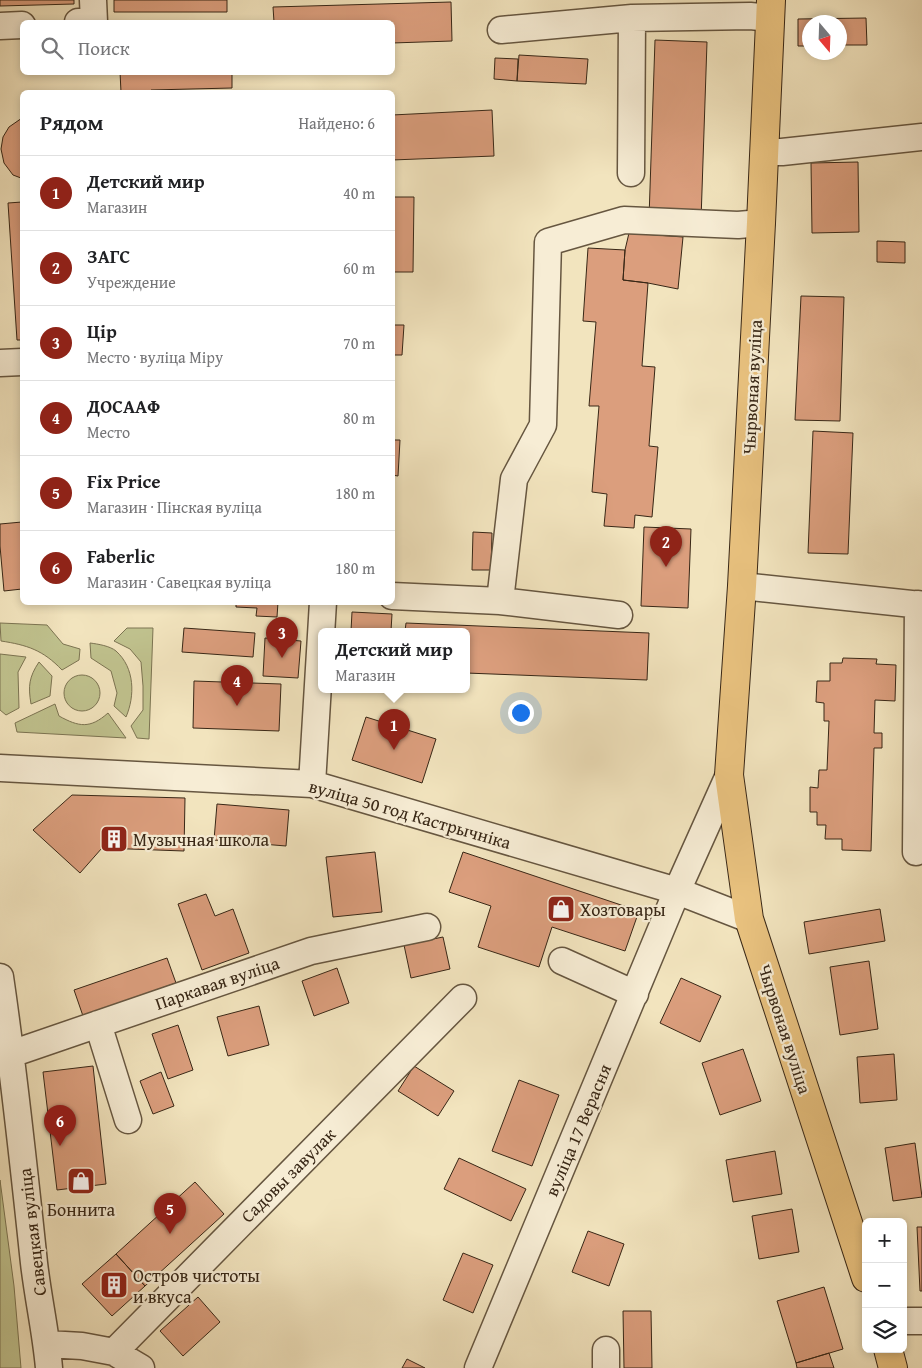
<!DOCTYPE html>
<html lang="ru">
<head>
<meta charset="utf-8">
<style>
  body { margin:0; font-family:"Gentium Book Plus",serif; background:#f2f2f2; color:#202124 }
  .controls { position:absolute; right:15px; bottom:15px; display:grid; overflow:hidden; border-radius:8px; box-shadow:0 2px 8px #0003 }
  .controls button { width:45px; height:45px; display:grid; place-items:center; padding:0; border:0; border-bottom:1px solid #e0e0e0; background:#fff; color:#202124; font:25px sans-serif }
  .compass { position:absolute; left:802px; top:15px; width:45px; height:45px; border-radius:50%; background:#fff; box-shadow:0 2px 8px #0003; rotate:161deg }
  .you { position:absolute; left:520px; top:712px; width:18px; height:18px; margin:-12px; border:4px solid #fff; border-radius:50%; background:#1a73e8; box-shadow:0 0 0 8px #1a73e833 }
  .badge { display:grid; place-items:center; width:32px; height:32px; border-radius:50%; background:#8f2418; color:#fff; font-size:16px; font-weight:700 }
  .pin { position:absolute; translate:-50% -41px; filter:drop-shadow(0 1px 2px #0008) }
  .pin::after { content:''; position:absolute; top:26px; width:18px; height:15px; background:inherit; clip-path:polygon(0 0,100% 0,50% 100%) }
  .popup { position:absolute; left:318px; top:628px; width:152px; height:65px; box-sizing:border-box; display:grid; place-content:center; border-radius:8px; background:#fff; filter:drop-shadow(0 1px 4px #0005); font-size:16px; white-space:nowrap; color:#757577 }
  .popup b { font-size:19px; color:#202124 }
  .popup::after { content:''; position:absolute; left:50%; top:100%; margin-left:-10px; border:10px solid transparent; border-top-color:#fff }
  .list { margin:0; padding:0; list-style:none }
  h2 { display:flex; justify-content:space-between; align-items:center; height:65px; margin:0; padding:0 20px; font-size:21px }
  h2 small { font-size:16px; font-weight:400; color:#757577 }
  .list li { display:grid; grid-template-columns:32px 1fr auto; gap:15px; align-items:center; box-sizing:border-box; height:75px; padding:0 20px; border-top:1px solid #e0e0e0 }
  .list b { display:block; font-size:19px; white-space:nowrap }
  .list p { margin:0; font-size:16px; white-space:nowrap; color:#757577 }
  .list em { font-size:16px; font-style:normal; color:#757577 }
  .icon { flex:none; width:28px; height:28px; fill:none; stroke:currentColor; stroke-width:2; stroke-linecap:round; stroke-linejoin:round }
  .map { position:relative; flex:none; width:922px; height:1368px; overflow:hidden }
  .search { position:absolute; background:#fff; box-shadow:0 2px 8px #0003; left:20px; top:20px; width:375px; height:55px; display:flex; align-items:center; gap:12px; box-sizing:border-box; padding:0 18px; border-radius:8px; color:#757577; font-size:19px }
  .panel { position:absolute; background:#fff; box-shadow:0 2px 8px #0003; left:20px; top:90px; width:375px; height:515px; border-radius:8px }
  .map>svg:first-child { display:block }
  .green { fill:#c0c28e; stroke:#7c7452 }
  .building { fill:#db9e7d; stroke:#382716 }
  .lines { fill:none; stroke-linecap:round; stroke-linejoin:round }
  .minor-casing { stroke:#665640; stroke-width:29 }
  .major-casing { stroke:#382716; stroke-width:30 }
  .minor { stroke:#f7edd5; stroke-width:26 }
  .major { stroke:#e9c27f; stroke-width:28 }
  .labels { text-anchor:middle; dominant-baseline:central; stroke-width:4.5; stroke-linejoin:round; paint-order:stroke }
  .street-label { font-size:18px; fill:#382716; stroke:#f7edd5 }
  .poi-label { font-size:18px; fill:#382716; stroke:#f7edd5; text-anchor:start }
</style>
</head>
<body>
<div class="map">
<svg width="922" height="1368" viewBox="0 0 922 1368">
  <rect width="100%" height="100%" fill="#f2e4be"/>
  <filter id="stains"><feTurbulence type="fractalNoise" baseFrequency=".004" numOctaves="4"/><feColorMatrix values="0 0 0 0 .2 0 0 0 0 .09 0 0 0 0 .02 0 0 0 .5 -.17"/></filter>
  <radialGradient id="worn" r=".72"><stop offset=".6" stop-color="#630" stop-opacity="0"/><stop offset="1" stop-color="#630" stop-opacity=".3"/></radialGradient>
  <path class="green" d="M0,623L47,625L63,644L80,649L79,660L62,670C43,650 27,645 1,641Z
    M127,628H153L149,739L137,738L131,726L143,710V686L141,662L130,649L114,641Z
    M90,643C98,644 110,646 116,651C135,668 135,696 126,717L114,706L117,693L111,671L91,658Z
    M0,654L26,657L18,672L19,708L6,715L0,710Z
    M39,662L52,676L50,696L31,704C28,686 29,677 39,662Z
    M64 693a18 18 0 1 1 36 0a18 18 0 1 1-36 0Z
    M55,704L59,716C79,727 90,729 108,713L126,738L17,732L15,723Z
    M0,1180L14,1286L21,1368H0Z"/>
  <path class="building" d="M0,0H74V4L0,6Z
    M114,0H227V12H114Z
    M451,2L452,41L392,43V22H274L273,7Z
    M866,18L867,45H840V22H810V46H798V19Z
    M655,40L707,42L701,220L649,218Z
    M519,55L588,59L586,84L517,81Z
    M495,58L518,59L517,81L494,79Z
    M120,72H232V88L151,90V92H121Z
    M492,110L494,156L392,160V115Z
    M22,118V201L21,178L13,175L4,163L1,149L3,137L9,127Z
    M858,162L859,232L812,233L811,163Z
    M392,197H414L413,272H392Z
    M22,202V340H17L8,203Z
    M629,233L683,237L678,289L648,283L623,280L625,250Z
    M877,241L905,242V263L877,262Z
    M588,248L625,250L623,280L648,283L642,366L655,367L649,446L658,447L652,517L635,515L634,528L604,526L607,494L592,492L599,406H589L596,322L583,321Z
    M801,296L844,297L840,421L795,420Z
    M392,325H404L402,355H392Z
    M813,431L853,433L848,554L808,553Z
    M392,440H400L398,476L392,475Z
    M22,522V589L4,591L0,546V524Z
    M644,527L691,529L688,608L641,606Z
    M473,532L492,533L491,570H472Z
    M236,602H278L277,617L256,616L257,608L236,607Z
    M352,612L392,614L391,631H351Z
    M406,623L649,633L647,680L466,673V631H405Z
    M184,628L255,633L253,657L182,652Z
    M265,638L301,641L298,678L263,676Z
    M843,658L877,659L876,664L896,665L895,701L875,700L874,733H882V748H874L871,851L842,850V839H825L826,825H817V812H810V787L818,788L819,770H827L829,721H824V703L816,702L817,681H830V663H842Z
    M194,681L281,684L279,731L193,728Z
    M366,717L436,739L422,783L352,760Z
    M72,795L185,798L184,851L102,848L80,873L33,830Z
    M217,804L289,810L286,846L214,840Z
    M375,852L382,912L333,917L326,857Z
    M463,852L639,911L625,951L552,927L539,967L478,947L491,906L449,892Z
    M206,894L215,916L233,909L249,953L202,970L178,904Z
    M880,909L885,941L809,954L804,922Z
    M443,937L450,969L411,978L404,945Z
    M167,958L176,983L83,1016L74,990Z
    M869,961L878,1029L840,1035L830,967Z
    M337,968L349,1003L314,1016L302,981Z
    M681,978L721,996L700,1042L660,1023Z
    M259,1006L269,1045L228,1056L217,1017Z
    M178,1025L193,1070L168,1079L152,1034Z
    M743,1049L761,1101L720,1115L702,1063Z
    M894,1054L897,1100L860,1103L857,1057Z
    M93,1066L106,1184L57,1190L43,1072Z
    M414,1066L454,1091L438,1116L398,1091Z
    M161,1072L174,1106L153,1114L140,1081Z
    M519,1080L559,1095L532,1166L492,1151Z
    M915,1143L922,1197L893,1201L885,1148Z
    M775,1151L782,1194L733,1202L726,1160Z
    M459,1158L526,1189L511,1221L444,1189Z
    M195,1182L224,1214L145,1286L116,1254Z
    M792,1209L799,1252L759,1259L752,1216Z
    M917,1227H922V1291H920Z
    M588,1231L624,1244L609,1286L572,1272Z
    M463,1253L493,1265L473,1313L443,1300Z
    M116,1254L145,1286L112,1316L82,1284Z
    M824,1287L843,1349L796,1363L777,1301Z
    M198,1297L220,1322L183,1356L160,1331Z
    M623,1311H651L652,1368H624Z
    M829,1353L834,1368H797L796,1363Z
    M407,1359L425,1368H402Z"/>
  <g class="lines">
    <defs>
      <path id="minor" d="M78,22H94L93,0
        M0,26L22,25
        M501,30L632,18
        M765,152H782L922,137
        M631,173L632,18L750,16L770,18
        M0,363L22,362
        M742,586L922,605
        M392,596L500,601L514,479L543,425L548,242L624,220L738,225L761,223
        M500,601L619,615
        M0,768L312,784L677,891L749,919
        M312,784L323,602
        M916,852L918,604
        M562,961L635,994
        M0,977C14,1072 24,1168 34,1263C38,1298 46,1333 49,1368
        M98,1024L128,1120
        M0,1060L11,1054L311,951L427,927
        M903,1321H922
        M47,1344L82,1346L114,1352L141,1368
        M114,1352L463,998
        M478,1368L677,891L729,775
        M606,1368V1350"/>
      <path id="major" d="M771,0L761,223L742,586L729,775L749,919L866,1278
        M888,1349L893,1368"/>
    </defs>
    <use href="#minor" class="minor-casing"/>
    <use href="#major" class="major-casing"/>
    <use href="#minor" class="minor"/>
    <use href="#major" class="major"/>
  </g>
  <defs>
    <symbol id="building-square" viewBox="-11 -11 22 22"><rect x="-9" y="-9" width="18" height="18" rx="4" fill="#8f2418" stroke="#f7edd5"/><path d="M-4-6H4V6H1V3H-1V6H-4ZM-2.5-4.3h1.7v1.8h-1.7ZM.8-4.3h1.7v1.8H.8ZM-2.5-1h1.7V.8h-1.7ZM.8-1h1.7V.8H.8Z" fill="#fff"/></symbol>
    <symbol id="shop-square" viewBox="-11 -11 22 22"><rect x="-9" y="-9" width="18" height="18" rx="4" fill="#8f2418" stroke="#f7edd5"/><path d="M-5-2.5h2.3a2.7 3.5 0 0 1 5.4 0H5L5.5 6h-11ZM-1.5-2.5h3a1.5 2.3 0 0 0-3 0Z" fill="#fff"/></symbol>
  </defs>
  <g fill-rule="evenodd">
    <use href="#building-square" x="98" y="823" width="32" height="32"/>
    <use href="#shop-square" x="545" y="893" width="32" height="32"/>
    <use href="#shop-square" x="65" y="1165" width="32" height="32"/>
    <use href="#building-square" x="98" y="1269" width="32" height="32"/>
  </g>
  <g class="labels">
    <g class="street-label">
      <text transform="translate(752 387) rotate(-87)">Чырвоная вуліца</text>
      <text transform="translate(410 814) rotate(16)">вуліца 50 год Кастрычніка</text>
      <text transform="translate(217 983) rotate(-19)">Паркавая вуліца</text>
      <text transform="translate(785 1029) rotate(72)">Чырвоная вуліца</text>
      <text transform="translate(578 1130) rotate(-67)">вуліца 17 Верасня</text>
      <text transform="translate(288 1175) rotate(-45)">Садовы завулак</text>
      <text transform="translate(32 1232) rotate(-97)">Савецкая вуліца</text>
    </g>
    <g class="poi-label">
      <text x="133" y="839">Музычная школа</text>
      <text x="580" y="909">Хозтовары</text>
      <text x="81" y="1209" text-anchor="middle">Боннита</text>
      <text x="133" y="1275">Остров чистоты<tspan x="133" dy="21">и вкуса</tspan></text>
    </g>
  </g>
  <rect width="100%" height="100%" filter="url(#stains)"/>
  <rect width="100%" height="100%" fill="url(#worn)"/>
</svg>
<div class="controls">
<button>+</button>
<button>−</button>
<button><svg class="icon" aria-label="layers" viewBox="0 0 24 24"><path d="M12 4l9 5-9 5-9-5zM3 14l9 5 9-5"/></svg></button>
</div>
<svg class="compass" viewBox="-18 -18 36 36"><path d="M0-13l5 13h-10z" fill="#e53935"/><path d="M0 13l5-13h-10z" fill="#757577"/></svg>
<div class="you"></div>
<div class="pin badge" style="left:394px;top:750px">1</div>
<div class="popup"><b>Детский мир</b>Магазин</div>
<div class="pin badge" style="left:666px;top:567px">2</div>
<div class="pin badge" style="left:282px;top:658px">3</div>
<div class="pin badge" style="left:237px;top:706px">4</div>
<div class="pin badge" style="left:170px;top:1234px">5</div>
<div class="pin badge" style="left:60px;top:1146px">6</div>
<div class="search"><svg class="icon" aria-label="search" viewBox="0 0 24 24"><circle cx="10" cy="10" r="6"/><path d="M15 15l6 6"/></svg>Поиск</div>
<section class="panel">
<h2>Рядом<small>Найдено: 6</small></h2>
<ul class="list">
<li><span class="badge">1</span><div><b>Детский мир</b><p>Магазин</p></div><em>40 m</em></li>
<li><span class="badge">2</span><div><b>ЗАГС</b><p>Учреждение</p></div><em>60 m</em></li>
<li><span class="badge">3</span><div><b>Цір</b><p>Место · вуліца Міру</p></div><em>70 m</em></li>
<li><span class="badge">4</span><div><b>ДОСААФ</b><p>Место</p></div><em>80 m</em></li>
<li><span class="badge">5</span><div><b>Fix Price</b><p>Магазин · Пінская вуліца</p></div><em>180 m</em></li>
<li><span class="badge">6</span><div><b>Faberlic</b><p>Магазин · Савецкая вуліца</p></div><em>180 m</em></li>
</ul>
</section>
</div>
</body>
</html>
